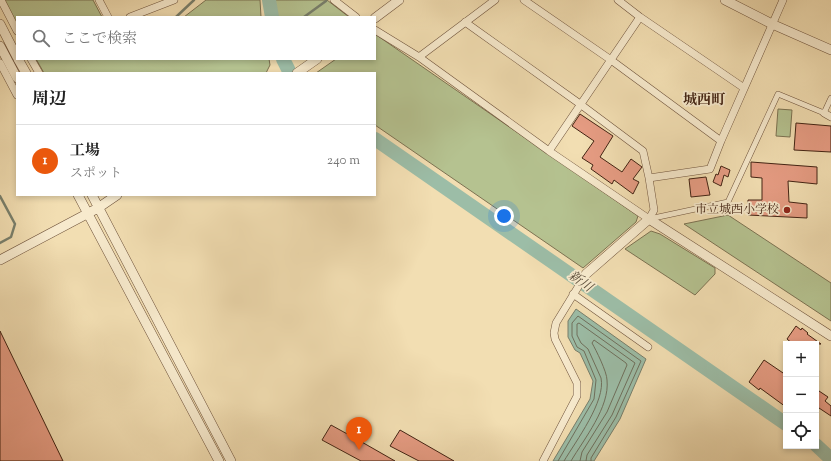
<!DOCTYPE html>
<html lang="ja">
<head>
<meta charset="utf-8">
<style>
  body { margin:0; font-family:"Sorts Mill Goudy","Noto Serif JP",serif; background:#f6f6f6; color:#222 }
  .controls { position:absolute; right:12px; bottom:12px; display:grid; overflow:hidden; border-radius:0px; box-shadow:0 2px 6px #0003 }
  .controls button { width:36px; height:36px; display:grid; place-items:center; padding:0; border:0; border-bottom:1px solid #e0e0e0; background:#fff; color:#222; font:20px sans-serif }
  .you { position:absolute; left:504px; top:216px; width:14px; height:14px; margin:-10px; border:3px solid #fff; border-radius:50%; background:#1a73e8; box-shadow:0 0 0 6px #1a73e833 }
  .badge { display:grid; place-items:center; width:26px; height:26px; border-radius:50%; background:#ea580c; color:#fff; font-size:13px; font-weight:700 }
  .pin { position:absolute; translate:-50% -33px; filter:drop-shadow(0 1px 2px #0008) }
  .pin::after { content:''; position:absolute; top:21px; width:14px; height:12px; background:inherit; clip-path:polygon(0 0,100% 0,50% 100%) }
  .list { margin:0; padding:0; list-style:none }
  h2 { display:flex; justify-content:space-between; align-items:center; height:52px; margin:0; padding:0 16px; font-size:17px }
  h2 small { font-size:13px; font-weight:400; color:#767676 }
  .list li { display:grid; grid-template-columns:26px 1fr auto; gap:12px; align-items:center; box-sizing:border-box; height:72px; padding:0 16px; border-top:1px solid #e0e0e0 }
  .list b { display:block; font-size:15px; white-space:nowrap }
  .list p { margin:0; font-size:13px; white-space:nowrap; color:#767676 }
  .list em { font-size:13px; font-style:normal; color:#767676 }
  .icon { flex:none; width:22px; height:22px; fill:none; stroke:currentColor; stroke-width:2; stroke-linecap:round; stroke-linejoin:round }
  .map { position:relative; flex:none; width:831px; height:461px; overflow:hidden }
  .search { position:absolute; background:#fff; box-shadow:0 2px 6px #0003; left:16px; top:16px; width:360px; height:44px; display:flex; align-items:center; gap:10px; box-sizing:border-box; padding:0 14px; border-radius:0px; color:#767676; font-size:15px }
  .panel { position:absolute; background:#fff; box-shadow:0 2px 6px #0003; left:16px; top:72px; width:360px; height:124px; border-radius:0px }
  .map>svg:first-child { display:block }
  .green { fill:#b5c290; stroke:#7c7252 }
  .water { fill:#9cbda7; stroke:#787f6c }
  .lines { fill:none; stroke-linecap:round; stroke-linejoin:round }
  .shore { stroke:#6f705d; stroke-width:1 }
  .stream { stroke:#787f6c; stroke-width:2.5 }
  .river { stroke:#9cbda7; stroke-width:14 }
  .building { fill:#e69c83; stroke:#422313 }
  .pedestrian-casing { stroke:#6e523b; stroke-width:6 }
  .minor-casing { stroke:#6e523b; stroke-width:8 }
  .tertiary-casing { stroke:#6e523b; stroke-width:10 }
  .pedestrian { stroke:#f7eacd; stroke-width:5 }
  .minor { stroke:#f7eacd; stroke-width:7 }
  .tertiary { stroke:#f7eacd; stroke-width:9 }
  .poi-dot { fill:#8f2418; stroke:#f7eacd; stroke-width:1.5 }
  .labels { text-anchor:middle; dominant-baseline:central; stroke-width:3.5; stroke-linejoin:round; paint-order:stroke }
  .poi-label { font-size:12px; fill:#422313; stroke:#f7eacd; text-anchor:end }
  .water-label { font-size:13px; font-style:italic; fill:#584a38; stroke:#f7eacd }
  .quarter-label { font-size:14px; font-weight:bold; fill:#422313; stroke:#f7eacd }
</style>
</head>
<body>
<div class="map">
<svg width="831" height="461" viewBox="0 0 831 461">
  <rect width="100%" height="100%" fill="#f2deb2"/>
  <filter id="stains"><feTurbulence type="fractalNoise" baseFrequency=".005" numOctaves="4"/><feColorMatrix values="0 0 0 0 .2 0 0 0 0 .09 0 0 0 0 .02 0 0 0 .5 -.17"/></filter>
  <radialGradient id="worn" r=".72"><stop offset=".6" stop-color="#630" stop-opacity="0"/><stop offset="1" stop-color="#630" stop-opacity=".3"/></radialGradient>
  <path class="green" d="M4,0H93L102,17H17V24Z
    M206,0H260L261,17H184Z
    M273,0H327L349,17H278Z
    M375,34L638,216L636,222L583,268L375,125V73H316L336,59H375Z
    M36,59H269L270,65L266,73H44Z
    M778,109L792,110L790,137L776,136Z
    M728,215L831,283V321L684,224Z
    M651,231L660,234L715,268V274L695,295L625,249Z"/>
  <path class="water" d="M576,309L646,359L620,419L594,461H553L590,399L593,381L580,353L575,350L568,337V321Z"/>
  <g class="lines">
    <path class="shore" d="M558,461L594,399L596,380L584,351L577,347L572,336V323L578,316L641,361L616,417L591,458V461
      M564,461C576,441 606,401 601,378L588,349L581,343L577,335V324L579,323L635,363L612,415L587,455L586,461
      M571,461C584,439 610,407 607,380C607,372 596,350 592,343L594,340L626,363L627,365L607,412L582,452L580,461"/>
    <path class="stream" d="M176,17L194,0
      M304,17L326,1
      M0,196L15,224L11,237L0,243"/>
    <path class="river" d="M269,0L272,17
      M283,59L290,73
      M375,139L786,424
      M816,445L831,459"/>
  </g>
  <path class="building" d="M580,114L613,136L600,157L622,172L631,159L642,167L633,179L639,182L633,194L614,180L612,184L591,169L593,165L582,158L594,141L572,126Z
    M796,123L831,126V152L794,150Z
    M751,162L817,167V184L788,181L789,202L807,204V218L748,215V200H762V178L751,177Z
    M721,166L730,170L728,177L724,175L721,186L713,182L716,174L718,175Z
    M706,177L710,195L691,197L689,179Z
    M796,326L801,330L802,328L808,333L807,334L821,344H793L787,339Z
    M0,331L63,461H0Z
    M764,360L786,375V407L760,388L759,390L749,382Z
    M816,389L828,397L825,401L831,406V416L816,406Z
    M331,425L360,441L395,461H361L322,440Z
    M400,430L454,461H419L390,446Z"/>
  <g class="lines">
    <defs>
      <path id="pedestrian" d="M649,219L728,202L778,94L824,113L831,98"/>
      <path id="minor" d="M1,0L17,31
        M99,0L108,17
        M334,0L356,17
        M524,0L611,60L721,141
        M618,0L640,17L744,88
        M130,17L174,0
        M375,30L419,57L549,151L649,219L654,210L649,178L643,151L580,104L465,22
        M419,57L495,0
        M31,59L39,73
        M0,63L17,95
        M824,113L831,117
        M549,151L640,17
        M649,178L710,169L721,141L783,0
        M573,294L648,347
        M543,461L577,396V383L555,339L554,333L556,323L586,274"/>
      <path id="tertiary" d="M725,0L772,24L831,50
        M375,18L399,0
        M0,24L17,57
        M0,46L17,78
        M18,59L26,73
        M297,73L317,59
        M78,195L219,461
        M92,195L231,461
        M0,260L98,208L117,195
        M586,274L649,219L831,336"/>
    </defs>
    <use href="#pedestrian" class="pedestrian-casing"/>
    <use href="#minor" class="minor-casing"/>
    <use href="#tertiary" class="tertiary-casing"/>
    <use href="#pedestrian" class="pedestrian"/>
    <use href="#minor" class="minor"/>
    <use href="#tertiary" class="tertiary"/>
  </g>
  <circle class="poi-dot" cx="787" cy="210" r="4"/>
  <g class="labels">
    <g class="poi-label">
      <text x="779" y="210">市立城西小学校</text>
    </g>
    <g class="water-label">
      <text transform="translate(580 282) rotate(35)">新川</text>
    </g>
    <g class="quarter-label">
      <text x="704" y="101">城西町</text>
    </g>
  </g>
  <rect width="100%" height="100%" filter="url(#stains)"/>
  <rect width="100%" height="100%" fill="url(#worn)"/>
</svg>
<div class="controls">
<button>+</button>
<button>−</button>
<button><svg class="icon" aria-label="locate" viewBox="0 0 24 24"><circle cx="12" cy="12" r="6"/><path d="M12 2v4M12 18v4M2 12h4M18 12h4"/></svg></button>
</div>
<div class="you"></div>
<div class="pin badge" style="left:359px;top:450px">1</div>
<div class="search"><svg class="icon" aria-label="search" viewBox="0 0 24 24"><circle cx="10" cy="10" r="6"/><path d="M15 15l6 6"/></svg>ここで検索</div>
<section class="panel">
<h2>周辺<small></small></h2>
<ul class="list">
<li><span class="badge">1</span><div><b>工場</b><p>スポット</p></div><em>240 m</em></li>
</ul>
</section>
</div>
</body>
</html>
